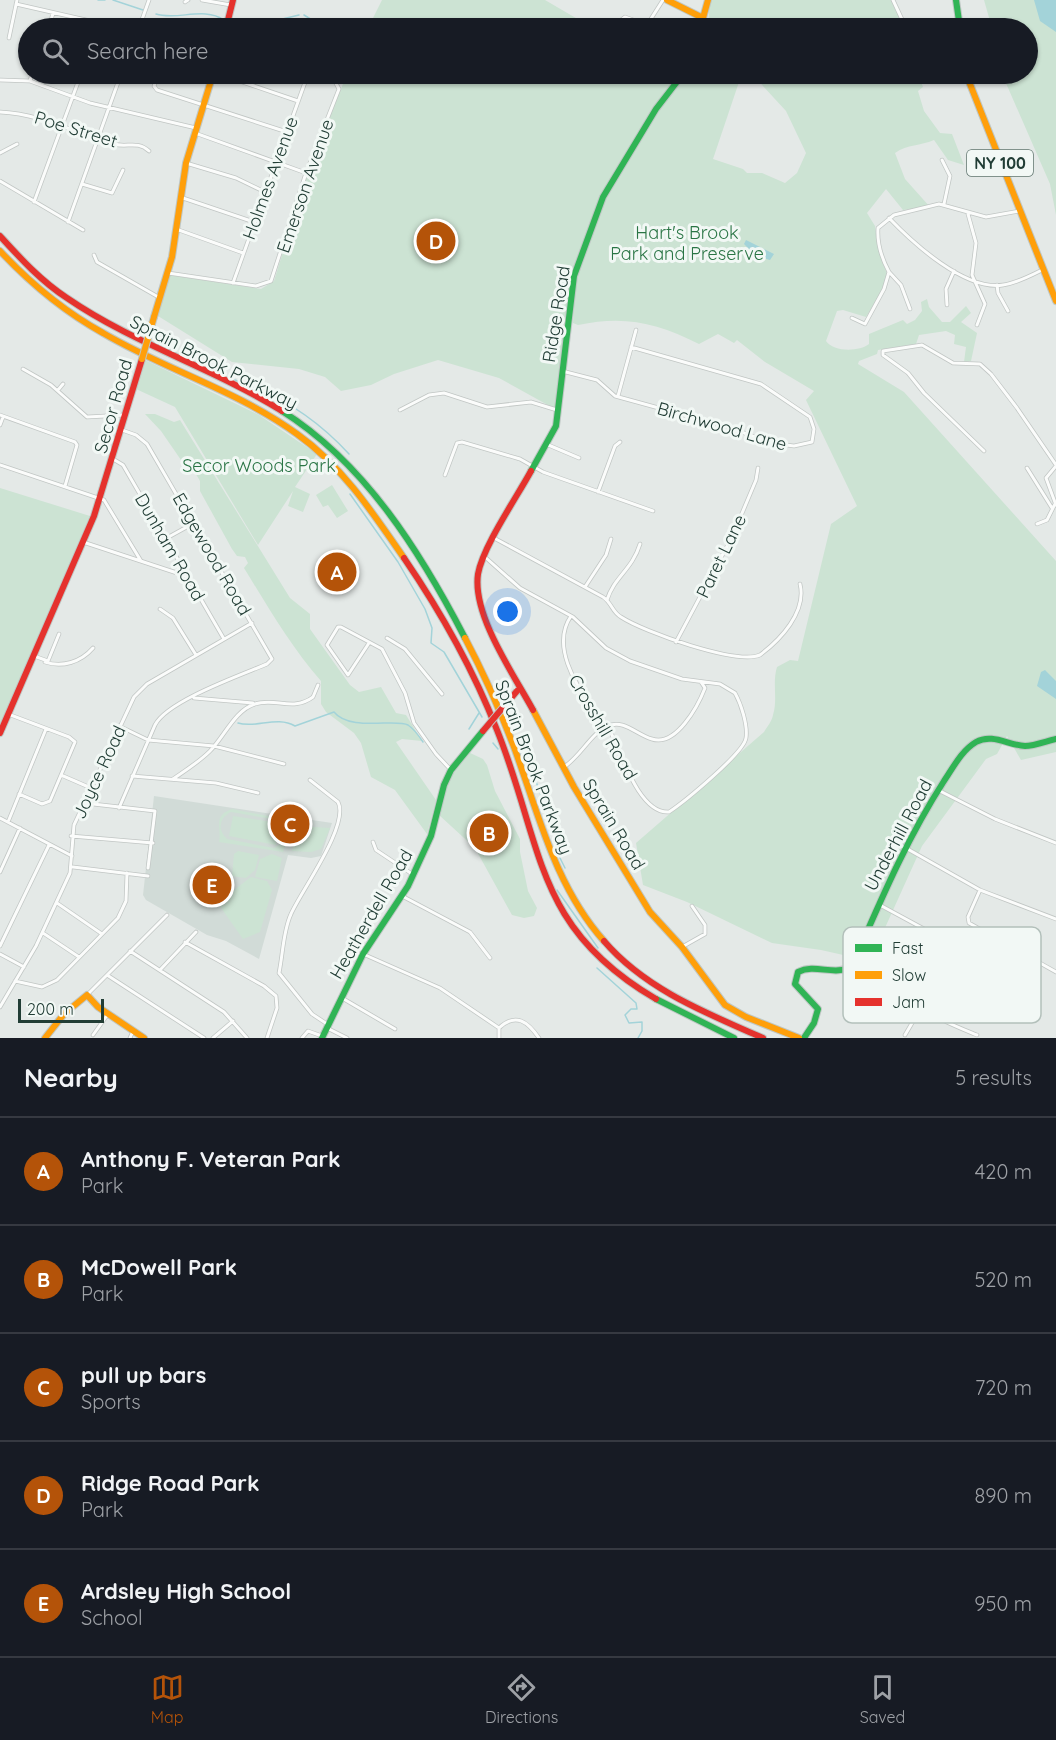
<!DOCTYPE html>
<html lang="en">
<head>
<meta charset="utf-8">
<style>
  body { margin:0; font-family:Quicksand,sans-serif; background:#242831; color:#f1f3f6 }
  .scale { position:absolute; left:18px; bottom:15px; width:86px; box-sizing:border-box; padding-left:6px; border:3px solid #213d35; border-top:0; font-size:16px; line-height:21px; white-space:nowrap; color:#213d35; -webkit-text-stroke:4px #f2f8f5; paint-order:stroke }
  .you { position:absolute; left:508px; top:612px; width:21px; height:21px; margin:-15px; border:4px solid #fff; border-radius:50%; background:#1a73e8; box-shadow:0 0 0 9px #1a73e833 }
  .badge { display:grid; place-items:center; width:39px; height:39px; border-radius:50%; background:#b45309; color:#fff; font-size:20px; font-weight:700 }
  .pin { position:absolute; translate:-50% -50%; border:3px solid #fff; box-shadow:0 2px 6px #0006 }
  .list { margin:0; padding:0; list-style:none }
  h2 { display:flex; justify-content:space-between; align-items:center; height:78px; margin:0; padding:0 24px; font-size:26px }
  h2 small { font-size:20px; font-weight:400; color:#9ea1a6 }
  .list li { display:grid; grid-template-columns:39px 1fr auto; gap:18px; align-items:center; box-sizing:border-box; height:108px; padding:0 24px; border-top:2px solid #363941 }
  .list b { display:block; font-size:22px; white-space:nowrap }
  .list p { margin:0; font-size:20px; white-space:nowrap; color:#9ea1a6 }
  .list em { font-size:20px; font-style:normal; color:#9ea1a6 }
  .icon { flex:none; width:33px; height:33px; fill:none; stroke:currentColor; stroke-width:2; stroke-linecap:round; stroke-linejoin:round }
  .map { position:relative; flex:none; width:1056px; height:1038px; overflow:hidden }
  .search { position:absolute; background:#171b24; box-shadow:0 2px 4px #0004; left:18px; right:18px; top:18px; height:66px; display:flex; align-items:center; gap:15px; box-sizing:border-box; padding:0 21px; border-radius:33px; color:#9ea1a6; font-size:22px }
  .sheet { height:618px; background:#171b24 }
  nav { display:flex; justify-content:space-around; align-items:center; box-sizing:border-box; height:84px; border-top:2px solid #363941; background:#171b24; font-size:16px; color:#9ea1a6 }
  nav a { display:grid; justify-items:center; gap:3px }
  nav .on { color:#b45309 }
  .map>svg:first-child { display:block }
  .built { fill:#d1dbd7 }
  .green { fill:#cce3d3; fill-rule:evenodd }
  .water { fill:#a3d3d9 }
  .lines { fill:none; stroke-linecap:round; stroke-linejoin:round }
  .stream { stroke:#a3d3d9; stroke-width:1.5 }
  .street-casing { stroke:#c1c6c4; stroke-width:4.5 }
  .fast-casing { stroke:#bfc7c4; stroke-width:8 }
  .slow-casing { stroke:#bfc7c4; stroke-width:8 }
  .jam-casing { stroke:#bfc7c4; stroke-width:8 }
  .street { stroke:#fbfcfb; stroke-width:3 }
  .fast { stroke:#30b455; stroke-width:6 }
  .slow { stroke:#ff9f0a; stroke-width:6 }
  .jam { stroke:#e5322d; stroke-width:6 }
  .slow-bridge-casing { stroke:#bfc7c4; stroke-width:8; stroke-linecap:butt }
  .jam-bridge-casing { stroke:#bfc7c4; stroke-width:8; stroke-linecap:butt }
  .slow-bridge { stroke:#ff9f0a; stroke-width:6 }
  .jam-bridge { stroke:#e5322d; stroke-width:6 }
  .labels { text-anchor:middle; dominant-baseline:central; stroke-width:6; stroke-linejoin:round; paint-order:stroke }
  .shield { fill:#f2f8f5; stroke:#60756f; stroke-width:1.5 }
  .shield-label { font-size:16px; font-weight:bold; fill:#213d35 }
  .street-label { font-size:18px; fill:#213d35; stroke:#f2f8f5 }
  .park-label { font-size:18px; fill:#2a7545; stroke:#f2f8f5 }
  .key { fill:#f2f8f5; stroke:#b3c0bb; stroke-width:1.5 }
  .key-label { font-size:16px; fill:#213d35 }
</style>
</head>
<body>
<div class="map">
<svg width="1056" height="1038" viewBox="0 0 1056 1038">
  <rect width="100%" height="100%" fill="#e4e9e7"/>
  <path class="built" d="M154,796L332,823L321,856L311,858L288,855L259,959L226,941L207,935L146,900L143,895Z"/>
  <path class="green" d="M382,0H545L593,28H368Z
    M710,0H892L904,28H712L708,25Z
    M984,0H1056V215L1050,184L1002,74H1028V28H992Z
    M347,74H671L677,77L602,193L575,267L555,409L499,378L438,360L394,374L371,385L341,391L325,377L299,369L232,362L158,316L170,275L261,289L274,281L308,170Z
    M686,74H732L739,82L713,159L743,169L747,173H762L785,183L797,173L806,153L786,111L752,74H918L923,87L918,91L924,111L940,133L952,134L964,165L948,160L934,140C920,146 908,144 895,153L905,179L930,207L903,210L886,189L867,213L875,226L878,247L887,274L882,291L866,317L843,310L837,311L826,341C833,352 859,352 869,344V334L903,320L907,324L915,320L922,311L921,302L927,299L929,307L942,322H950L966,306L971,313L961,322L977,333L971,361L964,362L966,347L954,344L955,335L946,331L919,335L916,344L878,350L877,354L859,361L858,364L904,392L1056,561V752L1021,760L1007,736L997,754L986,759L922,846L870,961L821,950L772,943L687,902L643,885L636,843L764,732C767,727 772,721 773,715C778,699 772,683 777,667L790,660L798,661L831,524L857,506L806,400L814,391L765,362L737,340L734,343L718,334L699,344C657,323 625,315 578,325L573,323L575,282L605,195L654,115Z
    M145,360L259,415L317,454L295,487L310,494L303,512L288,506L293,491L258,545L175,407L136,389Z
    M145,414H155L174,422L180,420L290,598L310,614V629L350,685L359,692L381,687L396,713L406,715L422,741L402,739L396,742L436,800L427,834L395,790L371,777L361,743L354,733L326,712L321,704V681C291,647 268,607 244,568L248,563L245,557L237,556L232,549L200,491V481L193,469L181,460L161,431Z
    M332,485L348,511L337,518L328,505L323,507L316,495Z
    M0,488L90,516L0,725Z
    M468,752L483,759L487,765L495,791L520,839V852L528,891L537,908L534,916L524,918L512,915L475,848L439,815L447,782Z
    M232,809L283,819L290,833L283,852L219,842C222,827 212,816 232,809ZM231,812L278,820L286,829L285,841L274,848L227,839C217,830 219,818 231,812Z
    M233,816L279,823L276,845L229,836Z
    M299,826L330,828L321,849L311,852L292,851Z
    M238,851L259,855L255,870L246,878L232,876L234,854Z
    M272,854L282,858L277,881L255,877L260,859Z
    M251,877L267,881L272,890L260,932L243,939L219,905L221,900Z"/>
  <path class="water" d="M1034,0H1056V32L1040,21Z
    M746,240L774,254L770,260L756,256L744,244Z
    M1045,670L1056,681V699L1037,686L1041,672Z"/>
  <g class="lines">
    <path class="stream" d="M98,0H105
      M113,0L143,10
      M156,14C177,21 204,6 224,20
      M304,15L325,28
      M230,22L266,23L299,15
      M235,380C281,395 317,419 349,454
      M350,494L398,562L425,609L432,628L431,643L444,652L482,717
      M238,723C256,729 277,715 295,726L334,712C350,732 396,718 408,725C414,729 419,736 423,742
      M469,729L479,713
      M493,743L498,749
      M534,776L557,840L558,854L565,868
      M557,890L598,948
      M597,968L636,1003L637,1009H631L625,1015L629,1023L642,1022V1031L638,1038"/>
    <defs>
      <path id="street" d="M202,0L231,5
        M893,0L906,28
        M185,2L188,0
        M16,4L121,28
        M616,24L625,17L647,25L663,0
        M49,28L53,13
        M139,28L149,0
        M9,38L17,0
        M159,74L154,86L157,90L287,132
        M219,74L298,101
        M0,80L30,81L90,103L196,128
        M30,81L32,74
        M0,112C42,114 74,133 114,144C127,148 137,140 149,151
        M195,133L306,173
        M0,153L17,144
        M942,160L950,176L944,204
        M186,163L236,178L265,192
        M0,181L83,230
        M82,184L112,193L123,170
        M180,197L254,222
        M34,202L81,74
        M968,214L976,243L972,275L985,304L977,325
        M889,218C913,243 965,291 1003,285C1017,283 1030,276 1042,270
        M68,222L121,74
        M176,229L243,253
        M94,255L97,262L160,298
        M889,272L901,285L910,309
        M168,273L256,286L271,281L306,173L339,89L331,74
        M233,283L308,74
        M997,285L998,293L1008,311
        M947,305L946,289L954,271
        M852,318L865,324L884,289L889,272C882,259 877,243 878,228L894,215L939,204L986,217L1019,211
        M23,369L51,385L87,417L124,415
        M562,371L597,380L615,396L728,427L771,443L794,446L812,442L814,429L810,417L761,384L631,347
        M58,390L63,384
        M618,396L636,330
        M400,410L429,395L444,393L487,407L531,402L557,410
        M0,415L75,442L77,445L65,486
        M0,425L3,417
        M546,444L579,458
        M984,451L924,393L908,373L883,355V351L922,345L953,363L980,364L991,374L1017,408L1056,465
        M113,459L123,465L224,639
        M0,465L104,500L141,561
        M1056,466L1046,478L1056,505
        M1027,468L1052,508
        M445,475L457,443L462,442L520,459L543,472L653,511
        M598,492L615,446L620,442
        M1037,524L1047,520L1055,504
        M494,538L603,597C612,603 612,612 621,617C644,632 736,665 760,655C780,640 807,612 800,584
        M165,539L194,523
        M83,542L186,576
        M485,557L520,588L573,617L606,648L630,661L682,679L720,684L735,693C741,704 748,725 746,738C744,753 684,802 669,812C640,814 622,756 612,735C607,725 599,717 593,709C575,684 551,645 571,616
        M585,587L606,555L611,539
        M607,600C614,577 632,570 640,544
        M160,609L173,618L196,655
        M387,638L405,649L442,694
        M676,642L732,537L756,480L758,468
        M369,643L348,675L327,645L338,627H341L382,649L405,693L414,723L436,754L451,770
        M34,656L48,661L59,634
        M45,662C62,668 81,662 93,648
        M194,698L253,703
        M8,714L69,737L75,742L50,801L42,804L19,794
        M119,726L148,740L214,746L284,764
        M564,767C581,756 591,733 608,726C624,719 637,735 652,739C676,747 698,706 705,688L701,682
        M61,775L91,788
        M132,776L216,783L258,793
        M173,779C186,770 199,762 210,751C224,737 235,710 255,704C275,697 293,712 313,697L318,685
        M310,780L338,802C350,825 301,891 291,914C283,931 283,954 279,973L312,1014L327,1024
        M938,790L995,819L1056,843
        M84,803L155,811L148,868
        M119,808L155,725C167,701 241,675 267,664L272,659L147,444L136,435L122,430
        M0,818L72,856
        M8,822L46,729
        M71,836L153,843
        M373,842L376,850L412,874
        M904,847L980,890L1056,919
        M73,867L148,876
        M0,872L20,828
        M980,890L968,917L969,923L1056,972
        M402,896L470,932L490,958
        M57,903L102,934
        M878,904L950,943
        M43,933L79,957
        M865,935C907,957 889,968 912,997C928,1016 955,1026 977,1035
        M185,942L264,986L276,996L277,1008L267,1038
        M0,946L49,845
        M682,947L705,934V925L692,906
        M130,951L224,1012L247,1038
        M0,954L24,967
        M363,954L440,988L499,1028
        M850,967L867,986
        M160,970L196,932
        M107,975L204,1038
        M15,981L42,987L57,980L118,918L126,901L127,873
        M87,995L167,915
        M342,998L395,1029
        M0,1007L36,946L70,873L74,825L134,697L147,684L252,623
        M327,1028L347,1038
        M93,1035L108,1014
        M905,1035L922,1006
        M130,1038L133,1031
        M213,1038L233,1021
        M302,1038L308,1031L322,1036
        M499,1038V1028C516,1012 528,1022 539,1038"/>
      <path id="fast" d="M956,0L960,28
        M282,411C365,463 421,553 465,638
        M531,471L556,426L574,276L603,197L656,109L683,74
        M656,999L734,1038
        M322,1038L363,954L408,886L431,836L444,785L451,770L483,731
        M804,1038L814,1023L818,1009L795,984L798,972C816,963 835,977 852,966C880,902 906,840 944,781C953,768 961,751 976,742C992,733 1008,745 1025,746C1034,746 1047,741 1056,739"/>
      <path id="slow" d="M667,0L703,18L706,28
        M703,18L708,0
        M966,74L1056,301
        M0,251C31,284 63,311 103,333C166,370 238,391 297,434C342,466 373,513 404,558
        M154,317L172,257L186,163L213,74
        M465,638C484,674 500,710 514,747C539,815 555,886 604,941
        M533,710L574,787L650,912L682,947L725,1005L746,1017L799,1038
        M45,1038L64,1014L87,995L98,1007L144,1038"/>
      <path id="jam" d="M226,28L233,0
        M0,236C21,259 41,281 67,298C134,344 213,368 282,411
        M531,471C517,497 483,546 478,574C472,615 514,675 533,710
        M404,558C441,612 473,669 497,730C544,847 533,927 656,999
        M0,733L94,516L142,359
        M604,941C645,989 706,1013 763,1038"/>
    </defs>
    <use href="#street" class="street-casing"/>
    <use href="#fast" class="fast-casing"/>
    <use href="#slow" class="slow-casing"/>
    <use href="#jam" class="jam-casing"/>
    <use href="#street" class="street"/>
    <use href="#fast" class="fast"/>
    <use href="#slow" class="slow"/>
    <use href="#jam" class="jam"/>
    <defs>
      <path id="slow-bridge" d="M142,359L154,317"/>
      <path id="jam-bridge" d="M483,731L517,691"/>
    </defs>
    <use href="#slow-bridge" class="slow-bridge-casing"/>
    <use href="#jam-bridge" class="jam-bridge-casing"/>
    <use href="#slow-bridge" class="slow-bridge"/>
    <use href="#jam-bridge" class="jam-bridge"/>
  </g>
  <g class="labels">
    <rect class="shield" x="967" y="150" width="66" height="26" rx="4.5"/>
    <g class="shield-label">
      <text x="1000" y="163">NY 100</text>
    </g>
    <g class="street-label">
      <text transform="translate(76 129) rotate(17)">Poe Street</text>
      <text transform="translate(270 178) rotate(-70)">Holmes Avenue</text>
      <text transform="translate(305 186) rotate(-71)">Emerson Avenue</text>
      <text transform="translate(556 314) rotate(-81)">Ridge Road</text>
      <text transform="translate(214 362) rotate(27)">Sprain Brook Parkway</text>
      <text transform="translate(113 406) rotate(-74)">Secor Road</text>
      <text transform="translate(722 426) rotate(16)">Birchwood Lane</text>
      <text transform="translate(170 547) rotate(60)">Dunham Road</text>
      <text transform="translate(212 554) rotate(60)">Edgewood Road</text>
      <text transform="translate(721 556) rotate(-64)">Paret Lane</text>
      <text transform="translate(603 727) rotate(60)">Crosshill Road</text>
      <text transform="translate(534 767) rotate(69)">Sprain Brook Parkway</text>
      <text transform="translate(99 772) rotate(-65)">Joyce Road</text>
      <text transform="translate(614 824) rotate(59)">Sprain Road</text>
      <text transform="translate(898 835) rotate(-62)">Underhill Road</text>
      <text transform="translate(371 914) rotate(-60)">Heatherdell Road</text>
    </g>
    <g class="park-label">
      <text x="687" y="232">Hart's Brook<tspan x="687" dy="21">Park and Preserve</tspan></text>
      <text x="259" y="465">Secor Woods Park</text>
    </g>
  </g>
  <rect x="843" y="927" width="198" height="96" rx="9" class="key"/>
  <rect x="855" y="944" width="27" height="8" fill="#30b455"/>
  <rect x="855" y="971" width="27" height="8" fill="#ff9f0a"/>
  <rect x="855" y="998" width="27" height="8" fill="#e5322d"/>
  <g class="key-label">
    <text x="892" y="954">Fast</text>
    <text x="892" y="981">Slow</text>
    <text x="892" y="1008">Jam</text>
  </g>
</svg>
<div class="scale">200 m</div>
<div class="you"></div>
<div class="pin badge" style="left:337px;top:572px">A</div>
<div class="pin badge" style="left:489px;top:833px">B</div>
<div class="pin badge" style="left:290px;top:824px">C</div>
<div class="pin badge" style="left:436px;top:241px">D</div>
<div class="pin badge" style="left:212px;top:885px">E</div>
<div class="search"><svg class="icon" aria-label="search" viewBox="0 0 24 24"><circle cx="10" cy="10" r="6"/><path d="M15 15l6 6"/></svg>Search here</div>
</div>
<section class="sheet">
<h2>Nearby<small>5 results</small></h2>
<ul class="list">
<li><span class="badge">A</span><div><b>Anthony F. Veteran Park</b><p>Park</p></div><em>420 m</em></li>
<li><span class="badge">B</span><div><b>McDowell Park</b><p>Park</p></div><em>520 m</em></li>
<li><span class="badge">C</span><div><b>pull up bars</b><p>Sports</p></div><em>720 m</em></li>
<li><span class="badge">D</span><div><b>Ridge Road Park</b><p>Park</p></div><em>890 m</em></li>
<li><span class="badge">E</span><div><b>Ardsley High School</b><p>School</p></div><em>950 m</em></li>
</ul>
</section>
<nav>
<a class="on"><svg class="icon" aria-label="map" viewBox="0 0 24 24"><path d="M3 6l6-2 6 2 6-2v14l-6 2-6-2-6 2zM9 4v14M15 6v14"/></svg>Map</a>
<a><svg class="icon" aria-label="directions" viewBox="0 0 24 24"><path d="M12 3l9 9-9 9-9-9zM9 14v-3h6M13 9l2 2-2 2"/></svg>Directions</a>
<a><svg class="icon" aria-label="saved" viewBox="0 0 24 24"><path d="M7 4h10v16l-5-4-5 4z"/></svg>Saved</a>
</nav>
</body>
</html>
